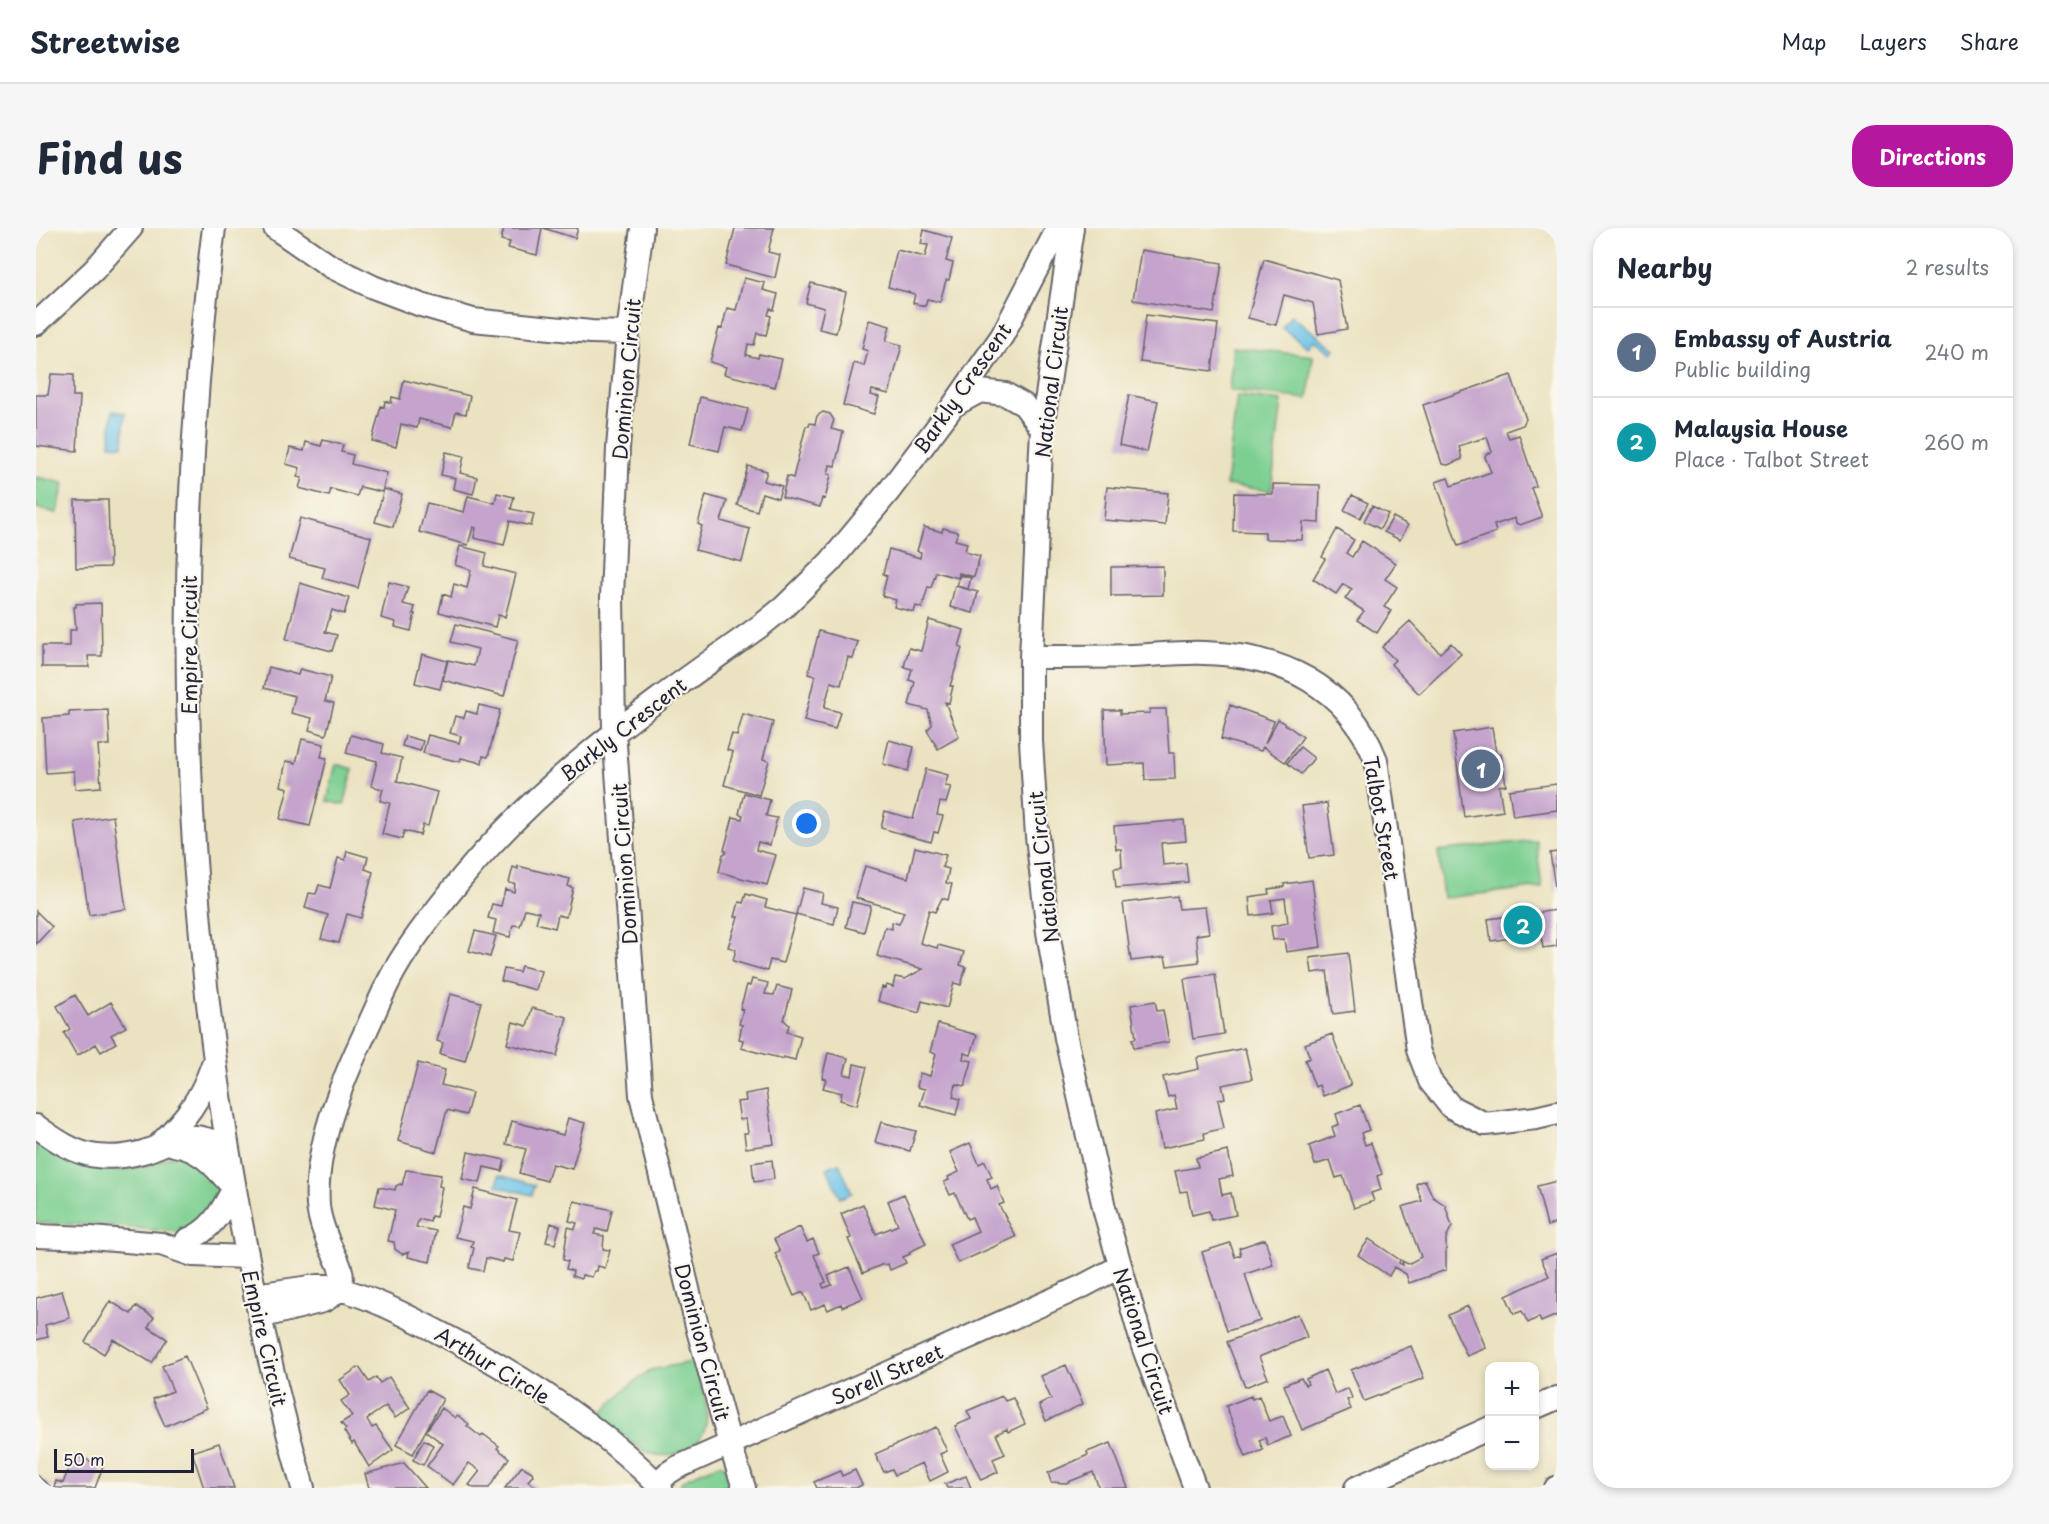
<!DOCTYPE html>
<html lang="en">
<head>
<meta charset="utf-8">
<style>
  body { margin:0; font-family:"Playpen Sans",sans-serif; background:#f6f6f7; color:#1f2937 }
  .controls { position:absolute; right:18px; bottom:18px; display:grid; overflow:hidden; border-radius:12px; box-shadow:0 3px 9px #0003 }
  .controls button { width:54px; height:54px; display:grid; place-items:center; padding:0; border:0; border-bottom:2px solid #e0e1e3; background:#fff; color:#1f2937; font:30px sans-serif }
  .scale { position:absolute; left:18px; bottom:15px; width:140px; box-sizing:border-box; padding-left:6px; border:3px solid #22223b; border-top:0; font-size:16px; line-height:21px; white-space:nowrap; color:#22223b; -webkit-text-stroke:4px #fbf7ec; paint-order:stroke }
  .you { position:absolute; left:771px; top:596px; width:21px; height:21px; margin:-15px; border:4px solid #fff; border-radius:50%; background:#1a73e8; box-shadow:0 0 0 9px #1a73e833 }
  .badge { display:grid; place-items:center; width:39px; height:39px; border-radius:50%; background:#b5179e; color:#fff; font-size:20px; font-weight:700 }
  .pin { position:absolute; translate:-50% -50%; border:3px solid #fff; box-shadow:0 2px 6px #0006 }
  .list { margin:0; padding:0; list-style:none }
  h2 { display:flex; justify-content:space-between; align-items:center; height:78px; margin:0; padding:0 24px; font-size:26px }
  h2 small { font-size:20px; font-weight:400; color:#747a83 }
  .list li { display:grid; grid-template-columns:39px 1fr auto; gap:18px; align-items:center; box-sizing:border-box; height:90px; padding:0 24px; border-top:2px solid #e0e1e3 }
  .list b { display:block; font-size:22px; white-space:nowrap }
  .list p { margin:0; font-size:20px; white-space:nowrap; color:#747a83 }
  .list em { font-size:20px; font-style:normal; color:#747a83 }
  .map { position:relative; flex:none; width:1521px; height:1260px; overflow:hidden; border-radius:24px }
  header { display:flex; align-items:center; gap:36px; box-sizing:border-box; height:84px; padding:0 30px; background:#fff; border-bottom:2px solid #e0e1e3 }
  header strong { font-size:28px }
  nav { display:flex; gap:33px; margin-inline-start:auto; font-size:21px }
  .intro { display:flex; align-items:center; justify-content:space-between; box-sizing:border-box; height:144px; padding:0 36px }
  h1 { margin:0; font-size:42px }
  .button { padding:15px 27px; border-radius:24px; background:#b5179e; color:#fff; font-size:21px; font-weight:700 }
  main { display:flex; gap:36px; padding:0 36px }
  aside { flex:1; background:#fff; border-radius:24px; box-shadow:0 3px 9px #0003 }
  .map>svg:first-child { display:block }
  .green { fill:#7bcf91; stroke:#4e7866; stroke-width:1.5 }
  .water { fill:#69c2e6; stroke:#467290; stroke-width:1.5 }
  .building { fill:#c4a3cc }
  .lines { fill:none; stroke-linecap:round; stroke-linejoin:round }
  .minor-casing { stroke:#68656a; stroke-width:26 }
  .minor { stroke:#fff; stroke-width:22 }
  .labels { text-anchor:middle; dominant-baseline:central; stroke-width:4.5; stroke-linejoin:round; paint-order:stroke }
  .street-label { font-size:20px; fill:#22223b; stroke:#fbf7ec }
</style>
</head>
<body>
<header>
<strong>Streetwise</strong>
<nav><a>Map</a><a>Layers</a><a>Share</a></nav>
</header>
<div class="intro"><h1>Find us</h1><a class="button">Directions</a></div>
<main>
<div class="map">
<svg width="1521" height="1260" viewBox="0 0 1521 1260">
  <rect width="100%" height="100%" fill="#fbf7ec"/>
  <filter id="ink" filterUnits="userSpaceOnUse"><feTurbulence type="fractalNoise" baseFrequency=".0167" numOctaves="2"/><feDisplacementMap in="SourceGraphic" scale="12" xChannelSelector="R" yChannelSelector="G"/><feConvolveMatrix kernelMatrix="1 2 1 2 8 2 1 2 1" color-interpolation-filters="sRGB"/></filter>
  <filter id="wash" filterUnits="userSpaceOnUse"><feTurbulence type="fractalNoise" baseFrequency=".008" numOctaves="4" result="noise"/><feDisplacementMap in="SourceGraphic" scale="24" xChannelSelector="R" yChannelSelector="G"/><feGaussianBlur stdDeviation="1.35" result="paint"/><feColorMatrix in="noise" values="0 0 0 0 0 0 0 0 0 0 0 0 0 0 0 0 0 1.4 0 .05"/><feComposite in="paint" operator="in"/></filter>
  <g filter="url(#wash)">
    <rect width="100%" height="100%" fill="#eae2c0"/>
    <path class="green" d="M1197,119L1277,128L1272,171L1193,162Z
      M1201,168L1246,173L1235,263L1190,257Z
      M0,249L28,255L21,285L0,280Z
      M300,536L317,541L308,577L291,573Z
      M1500,612L1506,659L1407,670L1402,623Z
      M0,916H3C31,933 61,947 95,941C112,939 128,929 144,926L181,952C185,973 179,981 164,994C156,1000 152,1004 142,1004L61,997L0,995Z
      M656,1134H659C668,1165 686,1208 645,1224C635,1228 625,1229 614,1225C596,1218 580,1202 565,1190V1186L588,1162L614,1142Z
      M683,1236L691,1239L698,1260H645V1255L649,1251Z"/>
    <path class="water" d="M1255,87L1299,121L1296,125L1278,112L1272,119L1246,100Z
      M76,183L89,185L87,218L74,217Z
      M803,935L816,965L804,970L791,940Z
      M463,947L499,957L496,967L461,958Z"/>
    <g id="blocks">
      <path class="building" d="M468,0H506L501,27L472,20L474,14L465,12Z
        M507,0H542L539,10Z
        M699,0H738L732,24L744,27L739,50L690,37Z
        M888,2L916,10L910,33L917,35L913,52H910L904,74L891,71L889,78L877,75L879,66L852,59L861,22L889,29L892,17L885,16Z
        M1105,22L1186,35L1178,85L1097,72Z
        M1228,31L1302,52L1311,101L1282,106L1277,75L1248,67L1240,97L1212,90Z
        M708,50L729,55L727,62L742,66L738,82L734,81L732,87L735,88L730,107L721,105L718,117L712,116L710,127L722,130L723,126L746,131L739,159L688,146L690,139L674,134L683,100L686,101L691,80L700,82Z
        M775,55L810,64L800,105L783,101L788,80L770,75Z
        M1110,87L1182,96L1176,143L1104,134Z
        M833,92L854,98L850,113L866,117L853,166L836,162L835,167L843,169L838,186L807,177L818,135L828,138L832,123L826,121Z
        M15,146L37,147V168H44L41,223L0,218V167H12Z
        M1475,147L1490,191L1487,197L1470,203L1473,210L1483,207L1500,258L1495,260L1506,289L1484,297L1480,295L1479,290L1458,297L1460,304L1422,318L1400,254L1412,250L1415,258L1455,244L1449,229L1450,226L1456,224L1451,209L1423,218L1426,231L1412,237L1406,236L1387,177Z
        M368,152L434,168L430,186L420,184L416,199L383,191L381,200L365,196L360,219L336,213L345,178L348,179L349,173L355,175L356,169L364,171Z
        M1093,167L1122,173L1111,224L1083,217Z
        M664,169L712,181L706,203L689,199L683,223L654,216Z
        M787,184L794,186L798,192L795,201L807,204L799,238L794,237L792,246L795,247L789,271L786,270L784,279L746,269L751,248L757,250L770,198H773L774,195L779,196L781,188Z
        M287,212L307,217L305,224L317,227L315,236L351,245L346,264L324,259L321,268L295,261L293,268L263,260L266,250L261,249L264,240L250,236L254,220L268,223L270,214L285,218Z
        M410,224L428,228L424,245L441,249L437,266L417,261L419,250L405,247Z
        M712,238L731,243L728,253L746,258L742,270L726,265L721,283L701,277Z
        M1237,256L1284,257L1283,295L1267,294L1266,312L1229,311V304L1197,303L1198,265L1237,266Z
        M1071,259L1132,265L1129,297L1068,292Z
        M348,261L366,266L357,299L339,294Z
        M461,265L478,269L475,281L498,286L495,298L474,293L468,317L438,310L440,300L437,299L432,317L383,304L391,275L428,284L432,268L459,275Z
        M670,267L691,273L685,293L714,301L706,334L659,322L666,298L662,296Z
        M1316,267L1332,275L1324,290L1308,282Z
        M39,272H72L74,339L40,340Z
        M1336,278L1352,286L1344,301L1328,293Z
        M1357,289L1372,297L1364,312L1348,304Z
        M264,290L335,309L322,360L286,350L289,340L253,331Z
        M888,299L906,304L907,300L922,304L919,312L931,315L929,324L944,328L938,349L923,345L922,350L900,344L895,360L892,359L886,380L880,378L878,384L858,379L860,372L846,368L851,348L847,346L853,321L884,330L885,324L881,323Z
        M1301,301L1318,312L1310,325L1316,329L1326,313L1360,335L1349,351L1361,359L1348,379L1355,383L1341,405L1321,392L1328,383L1309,371L1316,361L1307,356L1300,366L1277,351L1289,331L1286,329Z
        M424,318L451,325L448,338L480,346L469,389L462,387L459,399L403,384L407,366L415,369L418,356L431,360L435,342L419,337Z
        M1127,338V367L1075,368V339Z
        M924,347L935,350L932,361L921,358Z
        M353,354L372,359L367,376L379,379L377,386H379L375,403L359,399L360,394L345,390Z
        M264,355L313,370L308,386L296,382L289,404L301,407L296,423L250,411Z
        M919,358L942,364L937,385L914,379Z
        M65,375L66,428H52L53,439H6V418H34V402H40L38,379H40V376Z
        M893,392L928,402L923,419L926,420L914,458H917L913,475L909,474L923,509L902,521L891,502L896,497L892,482L873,477L879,454L873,452L876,441L868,439L873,420L885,423Z
        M1374,393L1404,425L1415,415L1425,426L1383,466L1355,436L1359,432L1346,419Z
        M420,396L482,412L468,468L407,452L412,432L438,438L442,421L415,414Z
        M783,403L822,414L817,431L812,429L805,457L795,454L788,480L804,484L799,501L768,493L779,448L772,446Z
        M386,426L411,433L404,461L379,455Z
        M233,439L262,447L264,441L295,449L289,473L298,475L290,507L273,502L276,490L255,485L259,468L228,460Z
        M443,477L464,482L452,529L447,528L446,535L425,530L424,534L387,525L392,507L423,515L425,508L414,505L419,488L428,490L430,483L441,486Z
        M1194,477L1238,493L1229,516L1242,491L1267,509L1249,534L1227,519L1225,523L1185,511Z
        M1114,481H1130L1133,525H1138L1139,551L1109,552L1108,535L1070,537L1068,482H1084V486L1114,485Z
        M72,482L74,517H62L65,559L39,561L38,543L10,545L7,490L33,488V484Z
        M707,486L737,494L727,531L733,533L723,567L688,557L697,524L691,522L696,506L701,508Z
        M1456,499L1460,525H1465L1470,557L1463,558L1467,583L1428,589L1417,505Z
        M315,507L348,516L346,525L366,530L361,553L401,564L392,598L387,597L384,607L368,603L366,611L346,606L354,575L344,573L347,561L335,558L341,533L310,525Z
        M369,508L387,513L384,523L366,518Z
        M266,511L288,516L285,529L291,530L274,598L244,591L252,560L245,558L250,533L260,535Z
        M853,512L878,519L872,543L847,536Z
        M1264,519L1278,530L1265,546L1251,535Z
        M890,541L912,547L909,558L915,559L910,575L904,574L901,587L907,588L902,605L898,604L895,614L845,600L849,583L877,591Z
        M1521,556V582L1477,588L1473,562Z
        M708,565L734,572L730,588L741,590L734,617L722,614L720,622L740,627L731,657L683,644L687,626H689L690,623L688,622L697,589L706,591L707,587L703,586Z
        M1291,575L1298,627L1273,630L1266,578Z
        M77,588L90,681L53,687L39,594Z
        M1148,592L1150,613L1125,615L1127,637L1150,635L1152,654L1080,660L1078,640L1086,639L1085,621H1080L1078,598Z
        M879,619L910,627L906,639L913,641L910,655L916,656L912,672L906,670L899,684L893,682L884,715L901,720L902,717L928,724L924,737L930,739L925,757L918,755L911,780L886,773L883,785L842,773L846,759L849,760L850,757L857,759L859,749L869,751L887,741L841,728L849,699L856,701V694L863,696L868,684L820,670L829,638L872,650Z
        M311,623L332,629L329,641L337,644L325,690L311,686L303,715L285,711L292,687L269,680L273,665L280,666L283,657L294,660L302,630L309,632Z
        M1521,624V636L1519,637L1521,650L1520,667L1514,625Z
        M482,638L534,651L532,658L537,660L530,689L522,687L519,700L500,695L503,684L489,681L484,698L477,697L474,709L457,705L460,692L452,690L456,676L465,678L469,661L478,664L479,656L473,655L477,639L482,641Z
        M1276,652L1285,719L1250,724L1248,711L1237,712L1235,698L1252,695L1249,670L1235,672L1237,685L1215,688L1213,669L1233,666L1232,661L1248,659V656Z
        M767,660L787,665L785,675L802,679L798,696L760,686Z
        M710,666L731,672L729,679L760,687L747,735L734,732L731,743L697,733L700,721L692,719L702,689H699L703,674L707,675Z
        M1141,668L1143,681L1169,679L1173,705L1160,707L1163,734L1131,738L1129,729L1095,733L1087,675Z
        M816,674L835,678L828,704L810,699Z
        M1521,682V718L1507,720L1504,703L1498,704L1497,707L1455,713L1452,691Z
        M0,683L16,699L0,716Z
        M439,703L460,708L454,729L433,723Z
        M1312,725L1319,783L1297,786L1291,743L1276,745L1274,730Z
        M485,738L505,743L500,762L465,753L468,741L483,744Z
        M1179,746L1188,806L1157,811L1148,751Z
        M716,751L732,755L729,766L738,767L741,758L756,762L748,792L753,797L751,804L765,808L759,832L747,829V831L705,820L707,812L703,811L706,797L703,796L707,782L704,781L711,757L714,758Z
        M414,766L445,774L429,833L404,826L407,815L401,813Z
        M39,767L52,788L75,774L90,799L75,807L80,815L65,824L60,816L41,828L28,805L34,801L21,778Z
        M1119,773L1121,783L1127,782L1133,814L1098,820L1096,811L1100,810L1095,777Z
        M496,780L531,789L521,828L471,816L477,794L491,798Z
        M902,796L941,807L935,827L928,825L927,831L936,833L929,858L920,856L917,869L924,871L920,887L884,877L889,861L881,859L884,845L894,848L900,826L894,824Z
        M1296,806L1315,857L1287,868L1283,857L1279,859L1269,832L1274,830L1269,816Z
        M1209,820L1216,851L1186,857L1189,870L1182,872L1188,900L1168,905L1169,911L1126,920L1119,886L1141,881L1138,867L1132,869L1127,849L1163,841L1161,830Z
        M792,825L812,830L808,846L816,848L818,836L831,839L821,877L804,872L806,865L787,860L790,851L786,850Z
        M382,835L409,842L405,857L436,865L430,887L411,882L400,924L362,913Z
        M730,862L738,916L710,920L708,905H712L710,891L704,892L701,874L710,873L709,866Z
        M1324,877L1333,902L1325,905L1329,917L1335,915L1346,946L1341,948L1345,962L1335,965L1338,973L1318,980L1307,948L1300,950L1294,932L1279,937L1273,918L1299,908L1296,899L1303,896L1300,886Z
        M532,890L549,895L536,941L516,936L511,953L483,945L490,921L470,916L476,893L527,907Z
        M845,894L880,903L874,923L839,914Z
        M934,915L943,936L949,933L956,949L951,951L955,961L961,958L968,975L963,977L980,1009L922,1035L913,1016L942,1003L936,989L931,991L919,965L914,967L908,954L913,952L912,949L923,944L914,924Z
        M1192,923L1197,948L1183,951L1186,967L1195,965L1200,987L1175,992L1173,983L1156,987L1151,963L1144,964L1139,943L1162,939L1160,930Z
        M432,924L469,932L466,943L448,939L444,955L426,951Z
        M736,932L738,951L718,954L716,935Z
        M370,942L405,947L403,958L406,959L400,989L395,988L394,994L383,991L380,999L400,1003L394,1034L372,1029L373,1024L366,1026L359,1021L358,1014L352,1013L359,982L339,977L343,959L359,962L360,958L364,956L366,957Z
        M1389,952L1397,969L1409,977L1416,998L1410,1010V1042L1373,1055L1370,1046L1358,1039L1353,1048L1322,1027L1333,1011L1364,1032L1363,1035L1367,1037L1366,1033L1372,1036L1385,1029L1366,979L1386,973L1380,956Z
        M1521,953V995L1511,998L1501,958Z
        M439,961L481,972L473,1002L484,1004L477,1033L468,1031L467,1034L450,1030L447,1043L433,1040L438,1020L435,1019L437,1013L419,1009L427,979L434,981Z
        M868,966L890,1016L873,1024L874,1026L867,1029L870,1035L854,1042L852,1036L845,1037L827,1045L812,1011L815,1010L805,986L827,976L840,1006L862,997L852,973Z
        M538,973L576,982L571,1004L560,1001L558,1006L568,1008L567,1021L574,1022L569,1040L562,1038L561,1043H558L556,1049L546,1047L545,1051L536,1048L537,1043L530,1041L532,1033L527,1032L532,999L539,1001L541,995L533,993Z
        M515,995L524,998L519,1016L510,1014Z
        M764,999L771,1014L777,1011L783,1025L778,1027L790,1054L786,1056L788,1060L796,1057L792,1048L813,1039L827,1070L806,1079L805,1076L792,1082L789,1076L775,1082L767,1064L758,1068L739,1025L744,1023L738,1011Z
        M1229,1011L1237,1037L1209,1046L1224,1093L1191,1103L1166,1024L1194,1015L1199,1029L1205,1027L1203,1020Z
        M1521,1025V1087L1505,1094L1503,1089L1492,1095L1486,1083L1478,1086L1470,1068L1513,1048L1505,1031Z
        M26,1063L34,1090L9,1097L12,1109L0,1112V1070Z
        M74,1073L95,1086L100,1078L118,1089L112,1099L131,1111L116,1135L77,1111L68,1126L49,1114Z
        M1432,1078L1450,1120L1431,1128L1412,1087Z
        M1262,1086L1271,1109L1223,1129L1232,1150L1209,1159L1191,1114Z
        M1375,1118L1388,1150L1328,1173L1315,1142Z
        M149,1128L171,1180L129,1198L117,1171L137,1163L126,1138Z
        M1030,1137L1047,1176L1010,1193L1003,1177L1015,1171L1005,1148Z
        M323,1139L333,1154L340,1149L344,1155L353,1149L374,1180L359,1190L350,1178L331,1191L336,1200L340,1198L357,1222L333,1239L318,1214L316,1216L308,1203L310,1201L305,1195L316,1188L305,1173L314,1167L304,1152Z
        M1289,1142L1299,1166L1312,1160L1316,1170L1311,1172L1315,1181L1266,1202L1248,1157L1265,1150L1269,1157L1272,1156L1270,1151Z
        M391,1162L407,1171L377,1226L360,1217Z
        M966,1168L969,1173L977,1170L989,1196L972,1204L971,1201L960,1206L969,1226L957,1231L962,1244L945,1252L919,1198L935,1191L931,1183Z
        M1215,1168L1216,1171L1223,1168L1233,1193L1247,1188L1255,1208L1232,1217L1229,1210L1223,1212L1227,1222L1210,1229L1190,1178Z
        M406,1180L419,1190L421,1187L433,1196L431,1198L445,1209L447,1206L463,1218L461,1220L473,1230L453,1260H438L433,1257L444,1243L433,1235L417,1257L391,1238L407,1216L390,1203Z
        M900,1199L911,1223L904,1226L912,1244L894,1253L886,1235L859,1247L856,1241L848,1244L839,1226Z
        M388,1212L397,1217L387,1237L377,1232Z
        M183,1215L198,1260H168L156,1224Z
        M1075,1215L1092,1260H1063L1057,1244L1030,1255L1015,1254L1012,1245L1052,1227L1051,1224Z
        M38,1227L67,1238L59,1260H18L20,1253L27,1255Z
        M368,1235L390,1260H333L329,1246Z
        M486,1238L496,1244L497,1247L492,1253L501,1260H469Z
        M819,1242L826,1257L820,1260H781L778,1254L804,1243L806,1248Z
        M0,1247L14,1258L12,1260H0Z
        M930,1248L935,1260H911L909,1256Z"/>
    </g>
  </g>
  <g filter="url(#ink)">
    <use href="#blocks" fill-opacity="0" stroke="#68656a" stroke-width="1.5"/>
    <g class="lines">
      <defs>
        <path id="minor" d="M178,0C124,420 152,853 267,1260
          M239,0L294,38L337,59L385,77L437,92L555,104L592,105
          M606,0L592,105L582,220L576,370L578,503L605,867L662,1102L694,1216L708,1260
          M1036,0L1006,201L995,429V513L1001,608L1012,704L1030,810L1069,984L1107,1118L1159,1260
          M0,96L58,42L95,0
          M918,177L944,163L969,166L988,177L1006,201
          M995,429C1029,429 1062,429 1096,428C1120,427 1145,424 1169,425C1244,427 1311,457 1340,532L1382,822L1394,853L1415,879L1449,896L1500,890L1521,885
          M0,898C18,911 39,926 61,928C76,930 93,928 107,924C125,919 140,908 160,909C171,910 181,915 191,919
          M123,917C150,890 164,873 177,836
          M138,917C166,921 180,940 198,960C186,982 176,1003 151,1012
          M0,1008L55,1010L125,1016L157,1027L211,1029
          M219,1067L281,1058H293C333,1068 370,1087 406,1106C485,1147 563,1196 625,1260
          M224,1089L287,1073C318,1057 304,1039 293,1016C288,1003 283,990 282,977C278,921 305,856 328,807C337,788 345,768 355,749C369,722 389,696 409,671C497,556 611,479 727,396L748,379L794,334L853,263L917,178L966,108L1022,0
          M1498,1180L1521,1170
          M621,1256L632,1245L640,1240L1047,1058L1083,1039
          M1320,1260L1454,1200
          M1520,1260H1521"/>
      </defs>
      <use href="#minor" class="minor-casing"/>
      <use href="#minor" class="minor"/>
    </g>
  </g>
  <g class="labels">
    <g class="street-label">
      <text transform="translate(590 151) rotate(-85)">Dominion Circuit</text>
      <text transform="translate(1015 154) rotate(-83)">National Circuit</text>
      <text transform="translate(926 160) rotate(-55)">Barkly Crescent</text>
      <text transform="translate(153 417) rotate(-90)">Empire Circuit</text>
      <text transform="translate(587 501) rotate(-38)">Barkly Crescent</text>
      <text transform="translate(1346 590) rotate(80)">Talbot Street</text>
      <text transform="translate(588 636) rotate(-94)">Dominion Circuit</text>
      <text transform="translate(1007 639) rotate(-96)">National Circuit</text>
      <text transform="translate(229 1110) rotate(77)">Empire Circuit</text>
      <text transform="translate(1108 1113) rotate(72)">National Circuit</text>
      <text transform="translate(667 1114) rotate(75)">Dominion Circuit</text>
      <text transform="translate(457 1137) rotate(31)">Arthur Circle</text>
      <text transform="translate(851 1146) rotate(-24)">Sorell Street</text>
    </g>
  </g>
</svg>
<div class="controls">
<button>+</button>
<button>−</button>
</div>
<div class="scale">50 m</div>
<div class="you"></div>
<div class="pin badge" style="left:1445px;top:541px;background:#5c6f8a">1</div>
<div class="pin badge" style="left:1487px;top:697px;background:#0f9aa8">2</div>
</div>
<aside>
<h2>Nearby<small>2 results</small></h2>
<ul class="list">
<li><span class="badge" style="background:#5c6f8a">1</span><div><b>Embassy of Austria</b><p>Public building</p></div><em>240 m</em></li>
<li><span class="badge" style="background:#0f9aa8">2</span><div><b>Malaysia House</b><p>Place · Talbot Street</p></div><em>260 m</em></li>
</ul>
</aside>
</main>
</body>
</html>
